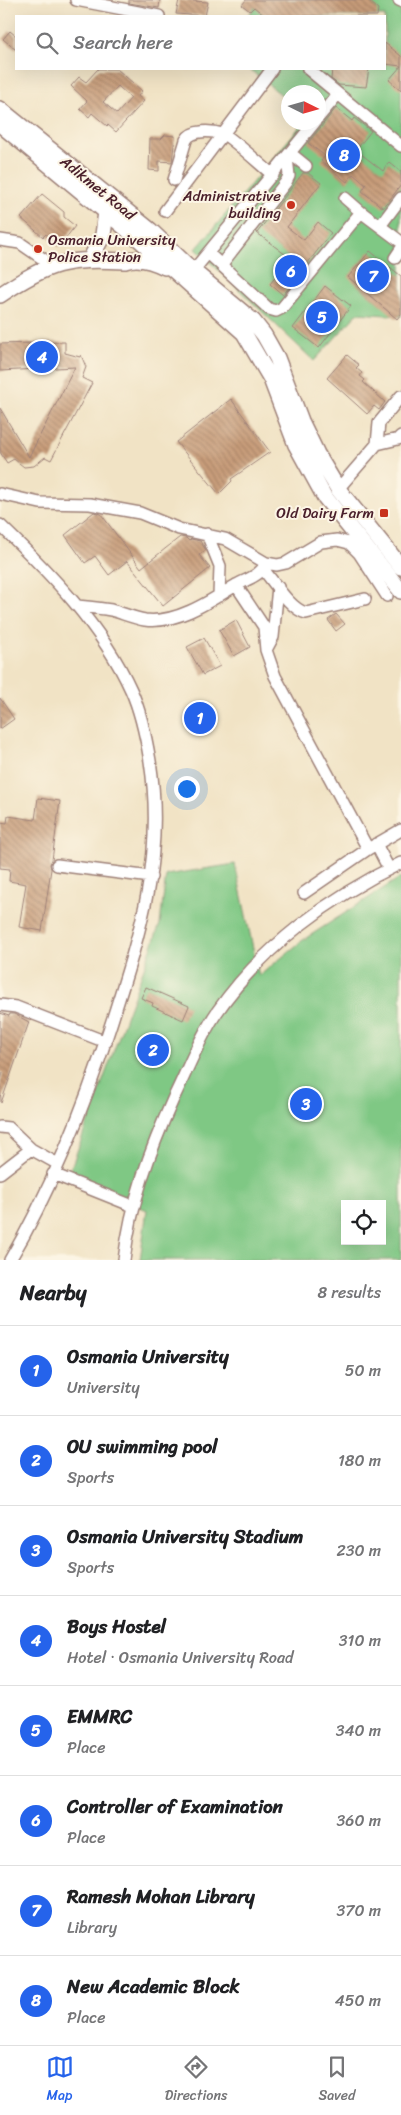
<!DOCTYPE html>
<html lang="en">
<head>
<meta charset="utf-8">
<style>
  body { margin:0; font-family:Sriracha,sans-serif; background:#f2f2f2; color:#202124 }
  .controls { position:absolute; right:15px; bottom:15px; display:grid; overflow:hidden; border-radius:0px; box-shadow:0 5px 20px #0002 }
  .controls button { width:45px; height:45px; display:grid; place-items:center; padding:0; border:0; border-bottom:1px solid #e0e0e0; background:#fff; color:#202124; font:25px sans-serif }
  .compass { position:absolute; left:281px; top:85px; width:45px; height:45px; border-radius:50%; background:#fff; box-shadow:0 5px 20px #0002; rotate:95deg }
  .you { position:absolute; left:186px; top:788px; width:18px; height:18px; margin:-12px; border:4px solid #fff; border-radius:50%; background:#1a73e8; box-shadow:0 0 0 8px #1a73e833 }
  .badge { display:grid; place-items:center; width:32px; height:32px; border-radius:50%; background:#2563eb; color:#fff; font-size:16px; font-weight:700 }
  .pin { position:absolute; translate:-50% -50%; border:2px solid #fff; box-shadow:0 1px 5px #0006 }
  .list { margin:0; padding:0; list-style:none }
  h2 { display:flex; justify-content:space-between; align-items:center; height:65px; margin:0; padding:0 20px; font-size:21px }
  h2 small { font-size:16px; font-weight:400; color:#757577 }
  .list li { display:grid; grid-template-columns:32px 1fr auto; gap:15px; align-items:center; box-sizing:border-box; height:90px; padding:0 20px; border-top:1px solid #e0e0e0 }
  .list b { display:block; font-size:19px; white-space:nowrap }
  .list p { margin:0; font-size:16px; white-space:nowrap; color:#757577 }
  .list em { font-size:16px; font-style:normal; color:#757577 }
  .icon { flex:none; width:28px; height:28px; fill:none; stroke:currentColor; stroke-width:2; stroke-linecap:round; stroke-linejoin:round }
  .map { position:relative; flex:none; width:401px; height:1260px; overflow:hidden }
  .search { position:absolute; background:#fff; box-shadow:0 5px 20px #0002; left:15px; right:15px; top:15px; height:55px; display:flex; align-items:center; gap:12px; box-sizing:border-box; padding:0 18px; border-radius:0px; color:#757577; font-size:19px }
  .sheet { height:785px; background:#fff }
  nav { display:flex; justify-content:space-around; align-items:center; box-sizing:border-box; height:70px; border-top:1px solid #e0e0e0; background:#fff; font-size:14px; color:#757577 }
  nav a { display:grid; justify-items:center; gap:2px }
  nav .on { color:#2563eb }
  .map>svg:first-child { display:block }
  .park { fill:#7fc884; stroke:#647458; fill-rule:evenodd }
  .building { fill:url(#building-back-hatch); fill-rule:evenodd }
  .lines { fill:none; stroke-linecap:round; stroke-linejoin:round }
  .minor-casing { stroke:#9e8178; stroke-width:14 }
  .major-casing { stroke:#9e8178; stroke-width:18 }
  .minor { stroke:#fff; stroke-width:11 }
  .major { stroke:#fff; stroke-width:15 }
  .poi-dot { fill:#c8321e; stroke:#fcf5e5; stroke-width:2 }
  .labels { text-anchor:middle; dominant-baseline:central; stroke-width:4; stroke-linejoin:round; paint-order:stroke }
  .street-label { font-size:15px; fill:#4a1f2b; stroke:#fcf5e5 }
  .poi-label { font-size:15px; fill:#4a1f2b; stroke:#fcf5e5; text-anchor:end }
</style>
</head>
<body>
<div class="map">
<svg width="401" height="1260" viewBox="0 0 401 1260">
  <defs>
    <pattern id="building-back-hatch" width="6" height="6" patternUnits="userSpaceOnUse" patternTransform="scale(1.25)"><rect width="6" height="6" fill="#c89d7a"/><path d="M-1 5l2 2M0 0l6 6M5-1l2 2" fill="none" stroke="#a47f64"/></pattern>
  </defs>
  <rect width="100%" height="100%" fill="#fcf5e5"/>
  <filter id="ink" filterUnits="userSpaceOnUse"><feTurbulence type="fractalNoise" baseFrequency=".02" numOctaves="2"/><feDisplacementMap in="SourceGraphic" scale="10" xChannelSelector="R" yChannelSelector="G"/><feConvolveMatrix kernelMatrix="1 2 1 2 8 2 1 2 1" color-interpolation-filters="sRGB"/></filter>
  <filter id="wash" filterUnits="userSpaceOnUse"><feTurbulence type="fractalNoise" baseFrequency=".0096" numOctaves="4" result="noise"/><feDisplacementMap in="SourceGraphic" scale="20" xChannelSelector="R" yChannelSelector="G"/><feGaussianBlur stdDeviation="1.12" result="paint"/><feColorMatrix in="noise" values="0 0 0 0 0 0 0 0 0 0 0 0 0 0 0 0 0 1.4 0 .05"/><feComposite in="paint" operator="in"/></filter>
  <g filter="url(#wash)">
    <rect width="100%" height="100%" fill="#f1e3c5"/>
    <path class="park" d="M261,0H401V316L358,313L314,361L196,249L303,123L318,122V92H288V100L249,69H385V16H248Z
      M235,864L259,976L303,940L401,877V1260H140L147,1210L68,1176L160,924L166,875ZM345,1204H382V1241H345Z"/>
    <g id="blocks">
      <path class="building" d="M129,0H160L159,8L129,3Z
        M179,0L208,2L205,16L176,14Z
        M246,0H368L378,9L377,16H265L254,7L250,11L242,5Z
        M10,31L16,36V50L3,39Z
        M385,43L401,56V66L385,64Z
        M401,66V90L389,80Z
        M98,69H117L142,91L138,96L144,101L116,132L108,125L107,126L92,113L89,117L80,109L87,101L71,86L79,77L86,82ZM118,86L131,98L117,114L103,102Z
        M332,69H369L366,87L339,85L331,79Z
        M336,108L352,121L354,118L371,131L356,150L383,171L389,162L401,172V185L383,208L362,191L366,185L353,174L347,182L321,161L325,156L308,143Z
        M165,135L175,136L172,162L159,161V171L149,170L150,139H161Z
        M303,173H308L321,183L287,227L304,240L318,222L331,233L283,295L270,284L290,258L257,233Z
        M42,194L64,212V217L75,226L59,247L46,234L43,237L21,218Z
        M370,251L401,276V314L397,319L348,277Z
        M325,286L351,306L319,348L293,328Z
        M65,342V353L80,357L81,355L86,367L82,378L92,383L51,460L45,457L34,466L24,467L14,459L7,463L0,452V408L29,457L75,367L0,371V344Z
        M347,355L359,365L356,368L362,373L360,376L365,380L363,382L385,402L379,410L374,406L367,414L327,378Z
        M231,399L270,452L231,479L232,481L219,494L176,442Z
        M94,512L101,514L141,568L180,537L186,538L189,541L191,539L200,541L206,550L199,555L210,568L163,606L127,561L109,575L95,556L85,563L65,535Z
        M336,614L345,624L336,631L328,620Z
        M236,620L250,647L234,656L219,630Z
        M204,638L220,666L203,675L187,647Z
        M0,698L14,719L0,729Z
        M38,798L60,801L52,860L50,864L51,869L42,931L19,927L26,884L9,881L10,869L0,868V822L7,823L8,816L35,820Z
        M146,987L189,1006L183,1020L152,1006L153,1003L141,998Z
        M0,1013L9,1016L10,1014H14L29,1022L1,1103L0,1084L3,1073L0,1072Z"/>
    </g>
  </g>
  <g filter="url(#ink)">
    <use href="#blocks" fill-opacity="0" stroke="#9e8178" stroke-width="1"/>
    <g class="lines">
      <defs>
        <path id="minor" d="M76,0L159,16
          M399,0L401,1
          M308,69L401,146
          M318,118L338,94
          M290,153L306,166
          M174,180L186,140C192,129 212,131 223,134C231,137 264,168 273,175
          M345,198L361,212
          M165,211L272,69
          M380,226L401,198
          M0,240L20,243L52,265
          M208,253L269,309L276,311L282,308L361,212L401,242
          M395,258L401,249
          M221,265L286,182L289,176L287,157
          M193,271L315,122
          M377,444L379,423L401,396
          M338,489L377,444L398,439L401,436
          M0,494L40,503L90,504L140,513L179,529L225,539L266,563L277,565L286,563L321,542L337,540L349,543L359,553L387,596
          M0,525C50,573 102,626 131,690C141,712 146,737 150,761C165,858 140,933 111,1024C85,1105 53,1187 10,1260
          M207,534L220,566L219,596
          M263,569C274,582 290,609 306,613L365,599
          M236,585L264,627L266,650L275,676L368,849L401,830
          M77,606C88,607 100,608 111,610C122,613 133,618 145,620C175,624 209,602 233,587C246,579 260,577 266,563
          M266,650L273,637L278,587
          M376,844L389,869
          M57,865L151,877
          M304,893L368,849
          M0,1005L16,1007L106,1042
          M0,1127L9,1128L31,1149L58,1164
          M0,1173L31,1149
          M53,1174L133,1206
          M124,1260C131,1202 150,1150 174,1097C188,1069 199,1038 217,1012C262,947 330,897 401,863"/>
        <path id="major" d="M0,109L150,230L193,271L253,321L264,335L277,358L301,421L317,454L338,489L401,567
          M0,124L140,240L244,333L271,379L296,445L324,496L401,591
          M90,260L103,235L106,212
          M0,295C49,262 66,258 125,261C138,256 153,261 165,267"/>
      </defs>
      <use href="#minor" class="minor-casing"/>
      <use href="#major" class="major-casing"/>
      <use href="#minor" class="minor"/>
      <use href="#major" class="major"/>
    </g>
  </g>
  <g class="poi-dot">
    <circle cx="291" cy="205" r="5"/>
    <circle cx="38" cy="249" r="5"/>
    <rect x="379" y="508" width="10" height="10" rx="2.5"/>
  </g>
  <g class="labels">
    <g class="street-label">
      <text transform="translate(98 188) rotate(39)">Adikmet Road</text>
    </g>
    <g class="poi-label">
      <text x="281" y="196">Administrative<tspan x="281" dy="17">building</tspan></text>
      <text x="48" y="240" text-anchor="start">Osmania University<tspan x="48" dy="17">Police Station</tspan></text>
      <text x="374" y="513">Old Dairy Farm</text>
    </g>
  </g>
</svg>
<div class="controls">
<button><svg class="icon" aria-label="locate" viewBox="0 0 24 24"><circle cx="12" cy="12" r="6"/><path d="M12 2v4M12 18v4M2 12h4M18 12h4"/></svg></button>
</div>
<svg class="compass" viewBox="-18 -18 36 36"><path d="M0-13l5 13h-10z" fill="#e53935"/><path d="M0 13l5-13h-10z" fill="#757577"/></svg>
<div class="you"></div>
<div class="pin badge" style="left:200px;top:718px">1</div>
<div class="pin badge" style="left:153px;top:1050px">2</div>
<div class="pin badge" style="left:306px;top:1104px">3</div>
<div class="pin badge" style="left:42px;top:357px">4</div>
<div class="pin badge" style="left:322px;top:317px">5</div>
<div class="pin badge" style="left:291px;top:271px">6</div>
<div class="pin badge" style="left:373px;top:276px">7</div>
<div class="pin badge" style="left:344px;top:155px">8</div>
<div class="search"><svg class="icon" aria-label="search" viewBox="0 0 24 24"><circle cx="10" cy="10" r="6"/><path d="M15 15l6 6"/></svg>Search here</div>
</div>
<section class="sheet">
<h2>Nearby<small>8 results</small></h2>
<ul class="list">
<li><span class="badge">1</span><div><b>Osmania University</b><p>University</p></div><em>50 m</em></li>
<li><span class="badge">2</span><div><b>OU swimming pool</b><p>Sports</p></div><em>180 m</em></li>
<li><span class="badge">3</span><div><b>Osmania University Stadium</b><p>Sports</p></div><em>230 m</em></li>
<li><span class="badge">4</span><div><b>Boys Hostel</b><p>Hotel · Osmania University Road</p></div><em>310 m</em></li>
<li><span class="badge">5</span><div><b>EMMRC</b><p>Place</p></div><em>340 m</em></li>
<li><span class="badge">6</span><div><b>Controller of Examination</b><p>Place</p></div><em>360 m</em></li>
<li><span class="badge">7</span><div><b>Ramesh Mohan Library</b><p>Library</p></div><em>370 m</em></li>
<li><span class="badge">8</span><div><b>New Academic Block</b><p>Place</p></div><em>450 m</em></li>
</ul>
</section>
<nav>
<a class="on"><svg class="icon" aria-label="map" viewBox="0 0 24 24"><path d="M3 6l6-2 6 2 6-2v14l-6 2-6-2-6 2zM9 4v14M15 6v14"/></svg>Map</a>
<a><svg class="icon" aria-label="directions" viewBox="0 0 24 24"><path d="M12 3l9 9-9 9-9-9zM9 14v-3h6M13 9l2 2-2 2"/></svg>Directions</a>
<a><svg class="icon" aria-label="saved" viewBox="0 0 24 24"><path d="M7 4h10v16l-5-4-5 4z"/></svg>Saved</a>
</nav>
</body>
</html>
